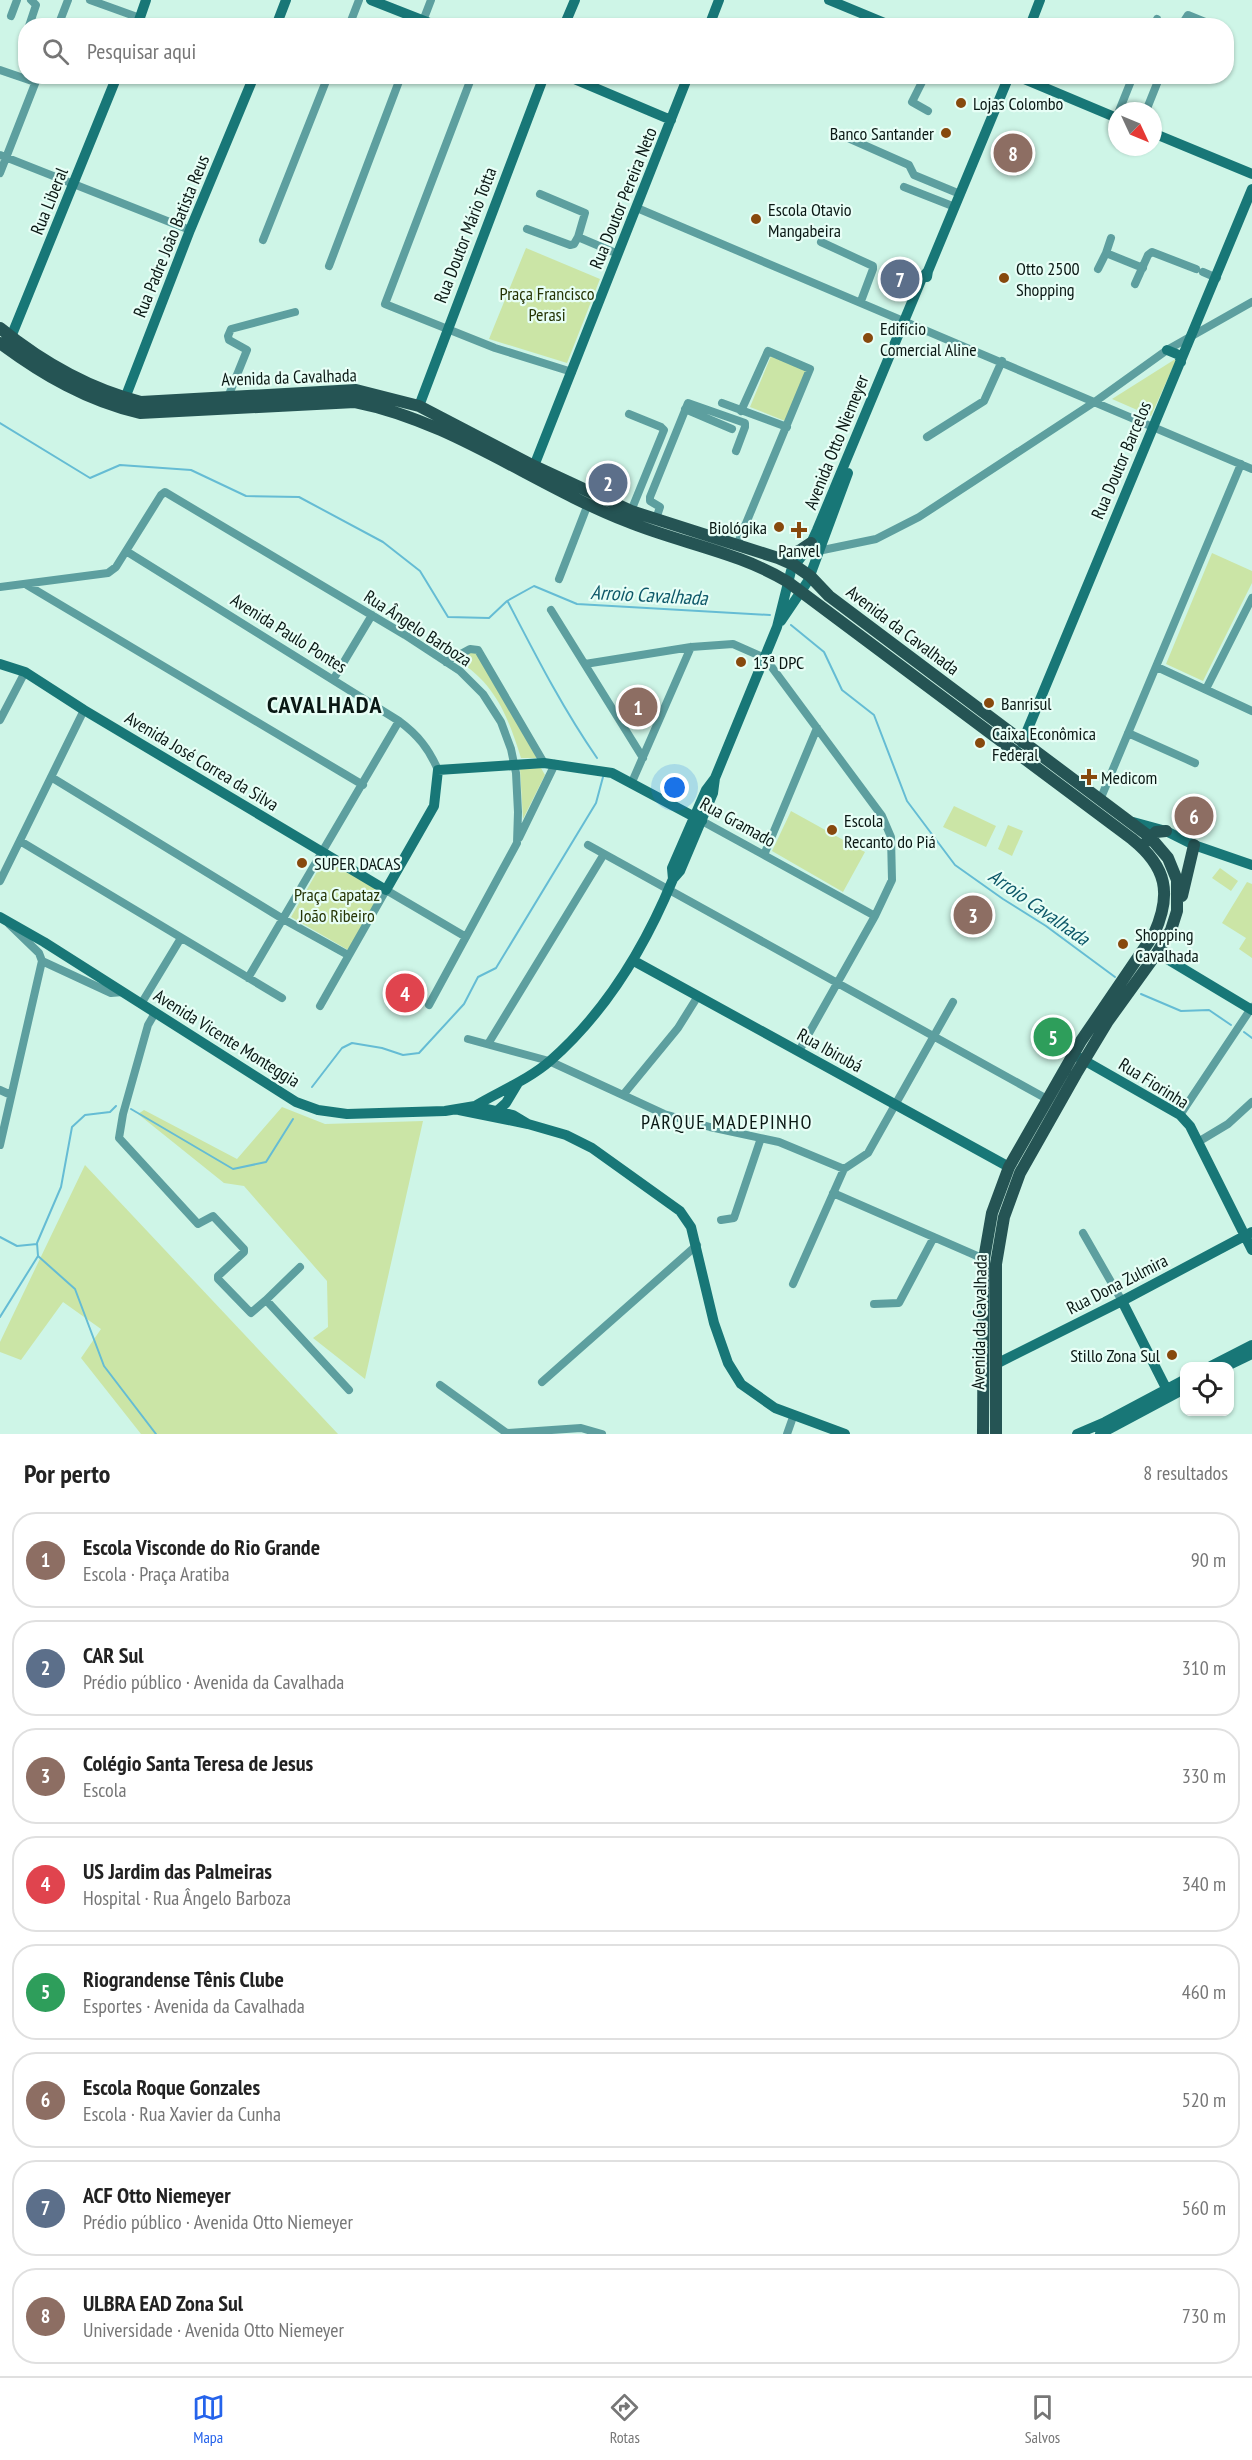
<!DOCTYPE html>
<html lang="pt">
<head>
<meta charset="utf-8">
<style>
  body { margin:0; font-family:"PT Sans Narrow",sans-serif; background:#f2f2f2; color:#222 }
  .controls { position:absolute; right:18px; bottom:18px; display:grid; overflow:hidden; border-radius:12px; box-shadow:0 2px 4px #0004 }
  .controls button { width:54px; height:54px; display:grid; place-items:center; padding:0; border:0; border-bottom:2px solid #e0e0e0; background:#fff; color:#222; font:30px sans-serif }
  .compass { position:absolute; left:1108px; top:102px; width:54px; height:54px; border-radius:50%; background:#fff; box-shadow:0 2px 4px #0004; rotate:134deg }
  .you { position:absolute; left:675px; top:788px; width:21px; height:21px; margin:-15px; border:4px solid #fff; border-radius:50%; background:#1a73e8; box-shadow:0 0 0 9px #1a73e833 }
  .badge { display:grid; place-items:center; width:39px; height:39px; border-radius:50%; background:#2563eb; color:#fff; font-size:20px; font-weight:700 }
  .pin { position:absolute; translate:-50% -50%; border:3px solid #fff; box-shadow:0 2px 6px #0006 }
  .list { margin:0; padding:0; list-style:none }
  h2 { display:flex; justify-content:space-between; align-items:center; height:78px; margin:0; padding:0 24px; font-size:26px }
  h2 small { font-size:20px; font-weight:400; color:#767676 }
  .list li { display:grid; grid-template-columns:39px 1fr auto; gap:18px; align-items:center; box-sizing:border-box; height:96px; margin:0 12px 12px; padding:0 12px; border:2px solid #e0e0e0; border-radius:24px }
  .list b { display:block; font-size:22px; white-space:nowrap }
  .list p { margin:0; font-size:20px; white-space:nowrap; color:#767676 }
  .list em { font-size:20px; font-style:normal; color:#767676 }
  .icon { flex:none; width:33px; height:33px; fill:none; stroke:currentColor; stroke-width:2; stroke-linecap:round; stroke-linejoin:round }
  .map { position:relative; flex:none; width:1252px; height:1434px; overflow:hidden }
  .search { position:absolute; background:#fff; box-shadow:0 2px 4px #0004; left:18px; right:18px; top:18px; height:66px; display:flex; align-items:center; gap:15px; box-sizing:border-box; padding:0 21px; border-radius:24px; color:#767676; font-size:22px }
  .sheet { height:942px; background:#fff }
  nav { display:flex; justify-content:space-around; align-items:center; box-sizing:border-box; height:84px; border-top:2px solid #e0e0e0; background:#fff; font-size:16px; color:#767676 }
  nav a { display:grid; justify-items:center; gap:3px }
  nav .on { color:#2563eb }
  .map>svg:first-child { display:block }
  .green { fill:#cbe5a6 }
  .lines { fill:none; stroke-linecap:round; stroke-linejoin:round }
  .stream { stroke:#65bcd4; stroke-width:2 }
  .street { stroke:#5d9f9f; stroke-width:8 }
  .secondary { stroke:#187777; stroke-width:10 }
  .primary { stroke:#255454; stroke-width:12 }
  .poi-dot { fill:#87490d; stroke:#e7fef6; stroke-width:2 }
  .labels { text-anchor:middle; dominant-baseline:central; stroke-width:4.5; stroke-linejoin:round; paint-order:stroke }
  .poi-label { font-size:18px; fill:#0a1814; stroke:#e7fef6; text-anchor:start }
  .street-label { font-size:18px; fill:#0a1814; stroke:#e7fef6 }
  .park-label { font-size:18px; fill:#253404; stroke:#e7fef6 }
  .water-label { font-size:20px; font-style:italic; fill:#0d5869; stroke:#e7fef6 }
  .neighbourhood-label { font-size:20px; letter-spacing:1.5px; fill:#0a1814; stroke:#e7fef6 }
  .district-label { font-size:24px; font-weight:bold; letter-spacing:1.5px; fill:#0a1814; stroke:#e7fef6 }
</style>
</head>
<body>
<div class="map">
<svg width="1252" height="1434" viewBox="0 0 1252 1434">
  <rect width="100%" height="100%" fill="#cef5e7"/>
  <path class="green" d="M526,248L600,279L567,363L489,339Z
    M771,356L806,371L785,421L750,407Z
    M1177,358L1151,416L1112,399Z
    M1212,553L1252,571V583L1203,681L1166,664Z
    M468,653H476L537,758H521C508,717 496,684 457,660Z
    M541,768L545,775L523,819L520,769Z
    M954,806L996,826L986,847L943,827Z
    M791,811L865,852L843,892L772,851Z
    M1008,825L1023,831L1012,856L998,849Z
    M325,858L383,891L348,950L291,917Z
    M1220,868L1238,881L1231,891L1212,878Z
    M1247,882L1252,884V958L1239,949L1246,938L1222,923Z
    M282,1107L325,1124L423,1121L365,1379L313,1338L328,1327L327,1281L244,1186L224,1183L138,1114L144,1110L237,1159Z
    M85,1165L338,1434H141L81,1358L101,1329L63,1302L21,1360L0,1352V1342Z"/>
  <g class="lines">
    <path class="stream" d="M0,423L90,478L120,465L191,470L246,496L299,497L383,542L420,571L448,617L489,618L507,601L534,586L577,604L770,615
      M508,602C536,656 563,709 597,758
      M791,625L824,652L842,690L874,715L907,801L955,865L1003,899L1046,926L1115,977
      M1141,994L1181,1011L1209,1010L1231,1025
      M1244,1032L1252,1038
      M312,1087L342,1048L352,1043L382,1048L403,1055L419,1053L464,1004L478,977L496,968L596,803L603,777
      M131,1109L233,1169L266,1162L293,1119
      M0,1237L17,1246L37,1244
      M38,1256L75,1289L104,1366L156,1434
      M0,1317L38,1256L37,1243L61,1187L72,1127L85,1115L110,1112L116,1106"/>
    <path class="street" d="M90,0L140,18
      M11,16L17,0
      M29,26L36,5L31,0
      M58,26L68,0
      M349,26L359,0
      M421,26L431,0
      M1154,26L1157,19
      M1181,26L1188,15L1215,26
      M0,70L35,82
      M472,76L385,304L495,348L572,372
      M925,76L912,102L928,111
      M1119,111L1133,76
      M1146,111L1160,76
      M848,138L909,165L914,175L960,194
      M0,155L190,230
      M0,173L38,76
      M904,187L955,207
      M540,194L585,213L578,237L618,254
      M637,208L1252,469
      M527,229L570,245L574,244L578,237
      M1111,238L1106,253L1143,268
      M263,240L328,76
      M821,242L873,266V269L861,301
      M329,266L401,76
      M1098,269L1106,253
      M1203,272L1217,278
      M1135,284L1148,255L1152,252L1196,269
      M228,397L247,350L229,340L228,336L231,329L295,312
      M722,403L787,427
      M685,409L732,429
      M629,414L661,427L664,430L631,511
      M927,437L984,401L1002,361
      M656,519L660,507L650,501V497L688,403L745,423V427L736,451
      M737,545L810,369L768,351L741,411
      M126,551L399,721C418,735 429,749 438,770
      M818,551L876,539L919,517L1096,401L1167,350L1252,302
      M559,579L588,504
      M27,585L363,785
      M0,587L108,573L116,567L161,495L165,492L405,635L460,671L483,694L501,722L511,749L516,773L518,812L517,843L429,1005
      M551,610L643,758
      M446,662L470,649L478,650L544,763
      M585,664L691,647L733,644L765,658L882,816L891,837L892,880L875,916L799,1051
      M1157,667L1252,711
      M333,680L372,615
      M1206,689L1252,598
      M0,720L25,672
      M1128,733L1195,763
      M51,777L283,919L348,955
      M632,782L691,647
      M1100,800L1241,464
      M702,821L875,916
      M519,838L555,764
      M20,841L282,998
      M588,845L1047,1099
      M764,855L817,728
      M0,881L84,710
      M9,924L39,953L42,961L111,993L123,992
      M248,978L399,721
      M141,1004L181,938
      M320,1006L386,890L466,937
      M155,1013L148,1025L123,1114L119,1138L198,1224L213,1216L244,1249V1252L218,1276V1279L251,1313L266,1300L349,1390
      M468,1039L549,1061L664,1114L710,1127L779,1142L844,1169
      M488,1044L604,854
      M0,1090L11,1095
      M623,1095L678,1028L698,996
      M1180,1115L1252,1007
      M1198,1142L1228,1124L1252,1102
      M0,1145L42,961
      M833,1193L984,1259
      M721,1220L734,1218L761,1138
      M1083,1233L1122,1301
      M793,1284L844,1169L868,1153L953,1002
      M266,1300L300,1267
      M874,1304L899,1303L934,1237
      M542,1382L697,1245
      M440,1385L508,1434
      M507,1433L581,1428L602,1434
      M787,1434L793,1417"/>
    <path class="secondary" d="M371,0L437,26
      M829,0L892,26
      M137,26L146,0
      M276,26L286,0
      M564,26L575,0
      M709,26L719,0
      M1030,26L1040,0
      M567,76L671,120
      M1017,76L1117,118
      M1153,133L1252,174
      M927,277L928,271L1009,76
      M11,337L117,76
      M1167,350L1179,355L1181,362
      M122,406L190,230L254,76
      M419,406L544,76
      M534,466L688,76
      M781,621L808,581L848,473
      M0,664L25,672L84,710L386,890L434,806L438,770L544,763L612,773L702,821
      M1022,743L1252,189
      M1133,822L1166,831L1194,845L1252,865
      M673,879L672,868L706,790L715,778L777,627L791,571L811,543L817,530L922,278L928,271
      M0,917L44,942L296,1102L318,1110L347,1114L445,1111L475,1106L513,1115L528,1124
      M1157,953L1252,1010
      M634,961L1009,1167
      M1073,1054L1180,1115L1190,1126L1252,1250
      M475,1106C500,1091 528,1080 550,1061C606,1012 645,947 673,879L680,871L713,793L715,778
      M459,1110L528,1124L566,1135L592,1148L680,1211L691,1227L714,1323L728,1363L741,1384L775,1408L845,1434
      M495,1113L506,1103L518,1083
      M1122,1301L1167,1390
      M996,1364L1122,1301L1252,1232
      M1211,1366L1252,1345
      M1227,1366L1252,1354
      M1077,1434L1105,1422L1184,1380
      M1100,1434L1184,1389"/>
    <path class="primary" d="M0,328C42,362 89,389 141,402L356,390L419,406L534,466L631,511L778,558L794,565L810,576L829,596L1150,837L1168,858L1177,880V911L1171,930L1157,953L1108,1021L1076,1074L1020,1173L1004,1217L996,1264V1434
      M0,343C43,375 88,401 140,413L355,402C452,421 534,485 626,521C679,543 739,552 788,582L1132,839C1167,867 1172,894 1154,934L1081,1041L1009,1167L992,1213L984,1259L983,1434
      M778,558L799,551L811,543
      M1147,841L1156,832L1166,831
      M1182,896L1194,845"/>
  </g>
  <g class="poi-dot">
    <circle cx="961" cy="103" r="6"/>
    <circle cx="946" cy="133" r="6"/>
    <circle cx="756" cy="219" r="6"/>
    <circle cx="1004" cy="278" r="6"/>
    <circle cx="868" cy="338" r="6"/>
    <circle cx="779" cy="527" r="6"/>
    <path d="M796 521h6v6h6v6h-6v6h-6v-6h-6v-6h6z"/>
    <circle cx="741" cy="662" r="6"/>
    <circle cx="989" cy="703" r="6"/>
    <circle cx="980" cy="743" r="6"/>
    <path d="M1086 768h6v6h6v6h-6v6h-6v-6h-6v-6h6z"/>
    <circle cx="832" cy="830" r="6"/>
    <circle cx="302" cy="863" r="6"/>
    <circle cx="1123" cy="944" r="6"/>
    <circle cx="1172" cy="1355" r="6"/>
  </g>
  <g class="labels">
    <g class="poi-label">
      <text x="973" y="103">Lojas Colombo</text>
      <text x="934" y="133" text-anchor="end">Banco Santander</text>
      <text x="768" y="209">Escola Otavio<tspan x="768" dy="21">Mangabeira</tspan></text>
      <text x="1016" y="268">Otto 2500<tspan x="1016" dy="21">Shopping</tspan></text>
      <text x="880" y="328">Edifício<tspan x="880" dy="21">Comercial Aline</tspan></text>
      <text x="767" y="527" text-anchor="end">Biológika</text>
      <text x="799" y="550" text-anchor="middle">Panvel</text>
      <text x="753" y="662">13ª DPC</text>
      <text x="1001" y="703">Banrisul</text>
      <text x="992" y="733">Caixa Econômica<tspan x="992" dy="21">Federal</tspan></text>
      <text x="1101" y="777">Medicom</text>
      <text x="844" y="820">Escola<tspan x="844" dy="21">Recanto do Piá</tspan></text>
      <text x="314" y="863">SUPER DACAS</text>
      <text x="1135" y="934">Shopping<tspan x="1135" dy="21">Cavalhada</tspan></text>
      <text x="1160" y="1355" text-anchor="end">Stillo Zona Sul</text>
    </g>
    <g class="street-label">
      <text transform="translate(623 198) rotate(-68)">Rua Doutor Pereira Neto</text>
      <text transform="translate(49 201) rotate(-68)">Rua Liberal</text>
      <text transform="translate(465 235) rotate(-69)">Rua Doutor Mário Totta</text>
      <text transform="translate(171 236) rotate(-68)">Rua Padre João Batista Reus</text>
      <text transform="translate(289 377) rotate(-2)">Avenida da Cavalhada</text>
      <text transform="translate(836 442) rotate(-68)">Avenida Otto Niemeyer</text>
      <text transform="translate(1121 460) rotate(-67)">Rua Doutor Barcelos</text>
      <text transform="translate(418 628) rotate(33)">Rua Ângelo Barboza</text>
      <text transform="translate(903 630) rotate(37)">Avenida da Cavalhada</text>
      <text transform="translate(289 633) rotate(32)">Avenida Paulo Pontes</text>
      <text transform="translate(202 761) rotate(31)">Avenida José Correa da Silva</text>
      <text transform="translate(738 822) rotate(29)">Rua Gramado</text>
      <text transform="translate(227 1038) rotate(32)">Avenida Vicente Monteggia</text>
      <text transform="translate(830 1050) rotate(29)">Rua Ibirubá</text>
      <text transform="translate(1154 1083) rotate(32)">Rua Fiorinha</text>
      <text transform="translate(1117 1284) rotate(-27)">Rua Dona Zulmira</text>
      <text transform="translate(979 1322) rotate(-89)">Avenida da Cavalhada</text>
    </g>
    <g class="park-label">
      <text x="547" y="293">Praça Francisco<tspan x="547" dy="21">Perasi</tspan></text>
      <text x="337" y="894">Praça Capataz<tspan x="337" dy="21">João Ribeiro</tspan></text>
    </g>
    <g class="water-label">
      <text transform="translate(649 595) rotate(3)">Arroio Cavalhada</text>
      <text transform="translate(1039 907) rotate(35)">Arroio Cavalhada</text>
    </g>
    <g class="neighbourhood-label">
      <text x="727" y="1122">PARQUE MADEPINHO</text>
    </g>
    <g class="district-label">
      <text x="325" y="704">CAVALHADA</text>
    </g>
  </g>
</svg>
<div class="controls">
<button><svg class="icon" aria-label="locate" viewBox="0 0 24 24"><circle cx="12" cy="12" r="6"/><path d="M12 2v4M12 18v4M2 12h4M18 12h4"/></svg></button>
</div>
<svg class="compass" viewBox="-18 -18 36 36"><path d="M0-13l5 13h-10z" fill="#e53935"/><path d="M0 13l5-13h-10z" fill="#767676"/></svg>
<div class="you"></div>
<div class="pin badge" style="left:638px;top:707px;background:#8d6e63">1</div>
<div class="pin badge" style="left:608px;top:483px;background:#5c6f8a">2</div>
<div class="pin badge" style="left:973px;top:915px;background:#8d6e63">3</div>
<div class="pin badge" style="left:405px;top:993px;background:#e0444e">4</div>
<div class="pin badge" style="left:1053px;top:1037px;background:#2e9e5b">5</div>
<div class="pin badge" style="left:1194px;top:816px;background:#8d6e63">6</div>
<div class="pin badge" style="left:900px;top:279px;background:#5c6f8a">7</div>
<div class="pin badge" style="left:1013px;top:153px;background:#8d6e63">8</div>
<div class="search"><svg class="icon" aria-label="search" viewBox="0 0 24 24"><circle cx="10" cy="10" r="6"/><path d="M15 15l6 6"/></svg>Pesquisar aqui</div>
</div>
<section class="sheet">
<h2>Por perto<small>8 resultados</small></h2>
<ul class="list">
<li><span class="badge" style="background:#8d6e63">1</span><div><b>Escola Visconde do Rio Grande</b><p>Escola · Praça Aratiba</p></div><em>90 m</em></li>
<li><span class="badge" style="background:#5c6f8a">2</span><div><b>CAR Sul</b><p>Prédio público · Avenida da Cavalhada</p></div><em>310 m</em></li>
<li><span class="badge" style="background:#8d6e63">3</span><div><b>Colégio Santa Teresa de Jesus</b><p>Escola</p></div><em>330 m</em></li>
<li><span class="badge" style="background:#e0444e">4</span><div><b>US Jardim das Palmeiras</b><p>Hospital · Rua Ângelo Barboza</p></div><em>340 m</em></li>
<li><span class="badge" style="background:#2e9e5b">5</span><div><b>Riograndense Tênis Clube</b><p>Esportes · Avenida da Cavalhada</p></div><em>460 m</em></li>
<li><span class="badge" style="background:#8d6e63">6</span><div><b>Escola Roque Gonzales</b><p>Escola · Rua Xavier da Cunha</p></div><em>520 m</em></li>
<li><span class="badge" style="background:#5c6f8a">7</span><div><b>ACF Otto Niemeyer</b><p>Prédio público · Avenida Otto Niemeyer</p></div><em>560 m</em></li>
<li><span class="badge" style="background:#8d6e63">8</span><div><b>ULBRA EAD Zona Sul</b><p>Universidade · Avenida Otto Niemeyer</p></div><em>730 m</em></li>
</ul>
</section>
<nav>
<a class="on"><svg class="icon" aria-label="map" viewBox="0 0 24 24"><path d="M3 6l6-2 6 2 6-2v14l-6 2-6-2-6 2zM9 4v14M15 6v14"/></svg>Mapa</a>
<a><svg class="icon" aria-label="directions" viewBox="0 0 24 24"><path d="M12 3l9 9-9 9-9-9zM9 14v-3h6M13 9l2 2-2 2"/></svg>Rotas</a>
<a><svg class="icon" aria-label="saved" viewBox="0 0 24 24"><path d="M7 4h10v16l-5-4-5 4z"/></svg>Salvos</a>
</nav>
</body>
</html>
